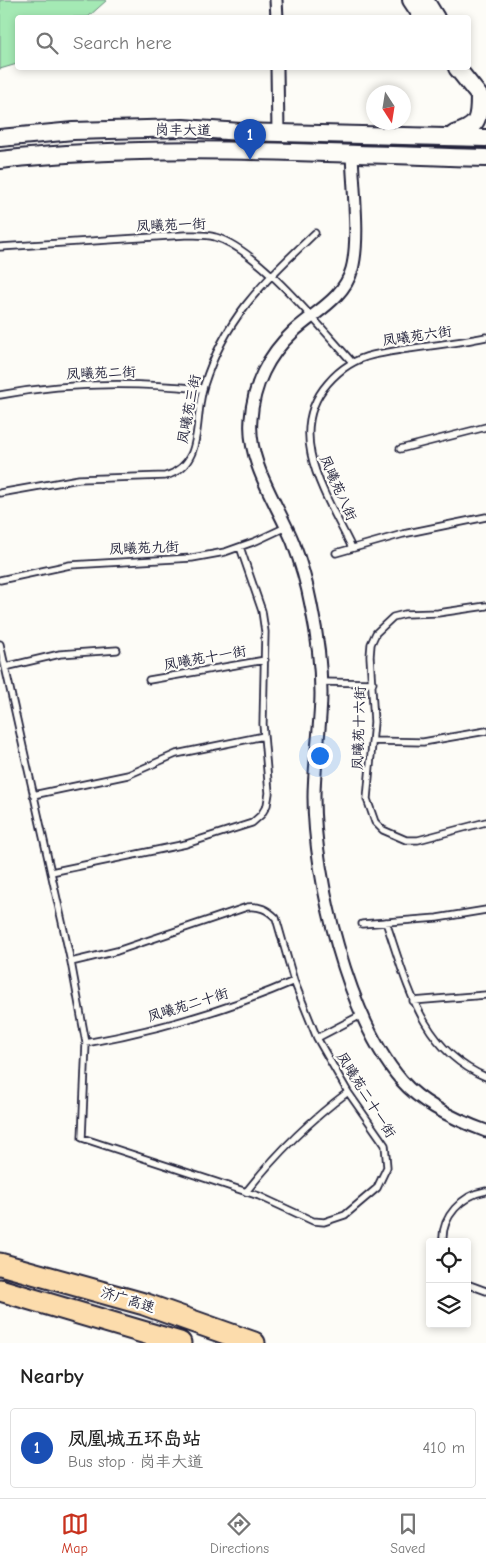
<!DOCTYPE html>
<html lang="en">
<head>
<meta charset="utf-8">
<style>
  body { margin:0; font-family:"Comic Neue","LXGW WenKai TC",sans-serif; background:#f2f2f2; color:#222 }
  .controls { position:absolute; right:15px; bottom:15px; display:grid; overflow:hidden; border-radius:5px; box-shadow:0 2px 8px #0003 }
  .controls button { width:45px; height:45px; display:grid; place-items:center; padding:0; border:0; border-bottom:1px solid #e0e0e0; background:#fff; color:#222; font:25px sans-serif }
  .compass { position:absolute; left:366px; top:85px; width:45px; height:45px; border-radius:50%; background:#fff; box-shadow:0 2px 8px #0003; rotate:168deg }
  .you { position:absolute; left:319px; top:755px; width:18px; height:18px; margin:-12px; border:4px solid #fff; border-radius:50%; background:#1a73e8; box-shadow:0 0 0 8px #1a73e833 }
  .badge { display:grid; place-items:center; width:32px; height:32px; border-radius:50%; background:#c8321e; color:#fff; font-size:16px; font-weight:700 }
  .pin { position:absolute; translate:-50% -41px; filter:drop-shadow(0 1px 2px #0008) }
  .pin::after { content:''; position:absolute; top:26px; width:18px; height:15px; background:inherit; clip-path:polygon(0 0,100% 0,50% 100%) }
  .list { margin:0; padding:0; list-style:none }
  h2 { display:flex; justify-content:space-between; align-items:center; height:65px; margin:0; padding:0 20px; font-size:21px }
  h2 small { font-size:16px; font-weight:400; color:#767676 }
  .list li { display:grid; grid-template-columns:32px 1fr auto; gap:15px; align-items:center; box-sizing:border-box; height:80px; margin:0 10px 10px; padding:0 10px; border:1px solid #e0e0e0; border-radius:5px }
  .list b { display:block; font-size:19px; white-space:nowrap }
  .list p { margin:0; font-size:16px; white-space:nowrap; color:#767676 }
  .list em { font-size:16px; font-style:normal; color:#767676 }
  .icon { flex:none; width:28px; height:28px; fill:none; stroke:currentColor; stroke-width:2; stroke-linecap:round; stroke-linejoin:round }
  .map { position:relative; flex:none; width:486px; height:1343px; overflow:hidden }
  .search { position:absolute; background:#fff; box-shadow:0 2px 8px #0003; left:15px; right:15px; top:15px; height:55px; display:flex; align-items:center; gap:12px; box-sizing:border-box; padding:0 18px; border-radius:5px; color:#767676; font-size:19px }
  .sheet { height:155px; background:#fff }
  nav { display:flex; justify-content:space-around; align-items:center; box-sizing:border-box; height:70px; border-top:1px solid #e0e0e0; background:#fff; font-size:14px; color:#767676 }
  nav a { display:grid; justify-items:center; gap:2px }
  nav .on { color:#c8321e }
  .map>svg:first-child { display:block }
  .green { fill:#a4e9b4; stroke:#638678 }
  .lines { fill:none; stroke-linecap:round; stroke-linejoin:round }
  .lane-casing { stroke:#22223b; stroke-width:9 }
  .street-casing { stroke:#22223b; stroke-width:15 }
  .secondary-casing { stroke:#22223b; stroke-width:20 }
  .highway-casing { stroke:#22223b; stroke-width:25 }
  .lane { stroke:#fdfcf7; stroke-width:5.5 }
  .street { stroke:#fdfcf7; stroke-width:11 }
  .secondary { stroke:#fdfcf7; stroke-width:16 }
  .highway { stroke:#fcdcac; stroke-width:21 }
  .labels { text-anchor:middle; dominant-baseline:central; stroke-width:4.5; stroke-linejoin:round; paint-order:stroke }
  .street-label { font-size:14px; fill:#22223b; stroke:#fdfcf7 }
</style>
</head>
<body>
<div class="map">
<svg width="486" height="1343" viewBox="0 0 486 1343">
  <rect width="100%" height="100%" fill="#fdfcf7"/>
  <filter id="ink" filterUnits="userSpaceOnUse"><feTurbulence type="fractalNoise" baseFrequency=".02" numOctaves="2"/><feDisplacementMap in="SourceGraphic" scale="10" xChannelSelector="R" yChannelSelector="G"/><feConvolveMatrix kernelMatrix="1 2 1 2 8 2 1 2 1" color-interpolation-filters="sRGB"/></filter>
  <g filter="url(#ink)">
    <path class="green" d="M0,0H107L88,17L18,18L17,64L0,69Z"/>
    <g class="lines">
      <defs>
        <path id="lane" d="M0,247L185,235C194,235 206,234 215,237C258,249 321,328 352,362
          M0,395C68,382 134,382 202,389
          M400,449L486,427
          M0,493L79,479L165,476C206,465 193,419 204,385C226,316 264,282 315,233
          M352,548C328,498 283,434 328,383C340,369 355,359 373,355C410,347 449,345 486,337
          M336,553L403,534L486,517
          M0,580L70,565L192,558L225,552L256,541L286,527
          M486,606L438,613L405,614L393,617L376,633L371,644L370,656L374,722L367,799L375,822L383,830L406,840H418L486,822
          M0,644L71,962L86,1043L82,1138L259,1196L313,1221L324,1222L345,1215L377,1188L387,1167L385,1145L348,1092L317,1038L294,981L276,918C267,909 260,906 247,907L117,951L71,962
          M5,667L60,654L117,650
          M149,680L265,660
          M321,682L373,683
          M373,741L423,742L486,731
          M33,795L128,775L176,754L264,736
          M51,872L186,844L252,823L261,815L267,805L269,793L263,724L265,632L262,611L240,547
          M386,922C407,983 421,1050 486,1077
          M362,924L437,918L486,910
          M413,1001L486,995
          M317,1038L363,1014
          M86,1043C158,1030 227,1010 294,981
          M246,1192C276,1154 309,1121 348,1092
          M443,1242C441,1217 462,1195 486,1191
          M467,1284L486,1291"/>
        <path id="street" d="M276,0L277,18
          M277,68L278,133
          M352,154C353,187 360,239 352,269C344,299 313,313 293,332C268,355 253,386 251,419C247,463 277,503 293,542C301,563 307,584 311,605C317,634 321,664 321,693C321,727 314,762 314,797C314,878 348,1019 402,1081C423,1105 456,1120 486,1131"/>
        <path id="secondary" d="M411,0L423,18
          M425,0L436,18
          M457,68L485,103
          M454,134C478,126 479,121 479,96
          M0,138L73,131L183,128L241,132L486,138
          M0,160C162,142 324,154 486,158"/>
        <path id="highway" d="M0,1264L144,1304L254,1343
          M0,1290L180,1343"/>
      </defs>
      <use href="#lane" class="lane-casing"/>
      <use href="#street" class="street-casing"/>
      <use href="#secondary" class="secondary-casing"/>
      <use href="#highway" class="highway-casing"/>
      <use href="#lane" class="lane"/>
      <use href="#street" class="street"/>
      <use href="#secondary" class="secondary"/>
      <use href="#highway" class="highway"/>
    </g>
  </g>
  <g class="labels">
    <g class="street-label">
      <text transform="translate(183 130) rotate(1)">岗丰大道</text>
      <text transform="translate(171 225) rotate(-2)">凤曦苑一街</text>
      <text transform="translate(417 336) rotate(-8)">凤曦苑六街</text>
      <text transform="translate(101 373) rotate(-2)">凤曦苑二街</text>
      <text transform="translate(189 409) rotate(-79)">凤曦苑三街</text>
      <text transform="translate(338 488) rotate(66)">凤曦苑八街</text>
      <text transform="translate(144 548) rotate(-2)">凤曦苑九街</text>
      <text transform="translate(205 658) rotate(-10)">凤曦苑十一街</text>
      <text transform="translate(359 728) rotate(-88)">凤曦苑十六街</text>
      <text transform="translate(188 1005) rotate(-17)">凤曦苑二十街</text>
      <text transform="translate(366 1095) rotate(58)">凤曦苑二十一街</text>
      <text transform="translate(128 1300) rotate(17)">济广高速</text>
    </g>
  </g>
</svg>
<div class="controls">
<button><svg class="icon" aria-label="locate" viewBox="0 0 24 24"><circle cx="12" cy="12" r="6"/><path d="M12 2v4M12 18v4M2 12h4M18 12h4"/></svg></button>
<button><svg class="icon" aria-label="layers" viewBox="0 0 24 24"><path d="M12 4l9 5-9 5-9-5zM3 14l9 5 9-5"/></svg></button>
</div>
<svg class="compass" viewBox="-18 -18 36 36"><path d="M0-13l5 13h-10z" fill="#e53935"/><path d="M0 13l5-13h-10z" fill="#767676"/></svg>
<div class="you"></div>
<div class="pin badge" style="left:250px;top:160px;background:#1a4fb4">1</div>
<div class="search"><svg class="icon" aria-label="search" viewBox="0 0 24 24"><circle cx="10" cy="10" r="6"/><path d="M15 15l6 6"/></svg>Search here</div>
</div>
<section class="sheet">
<h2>Nearby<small></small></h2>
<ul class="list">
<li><span class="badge" style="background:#1a4fb4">1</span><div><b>凤凰城五环岛站</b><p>Bus stop · 岗丰大道</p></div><em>410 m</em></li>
</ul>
</section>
<nav>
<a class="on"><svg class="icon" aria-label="map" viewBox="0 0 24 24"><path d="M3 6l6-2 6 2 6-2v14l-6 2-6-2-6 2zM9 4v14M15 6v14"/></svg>Map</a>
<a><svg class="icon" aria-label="directions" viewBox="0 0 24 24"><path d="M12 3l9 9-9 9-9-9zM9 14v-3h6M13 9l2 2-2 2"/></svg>Directions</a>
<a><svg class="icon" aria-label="saved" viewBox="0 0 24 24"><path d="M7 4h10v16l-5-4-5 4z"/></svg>Saved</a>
</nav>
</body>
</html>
